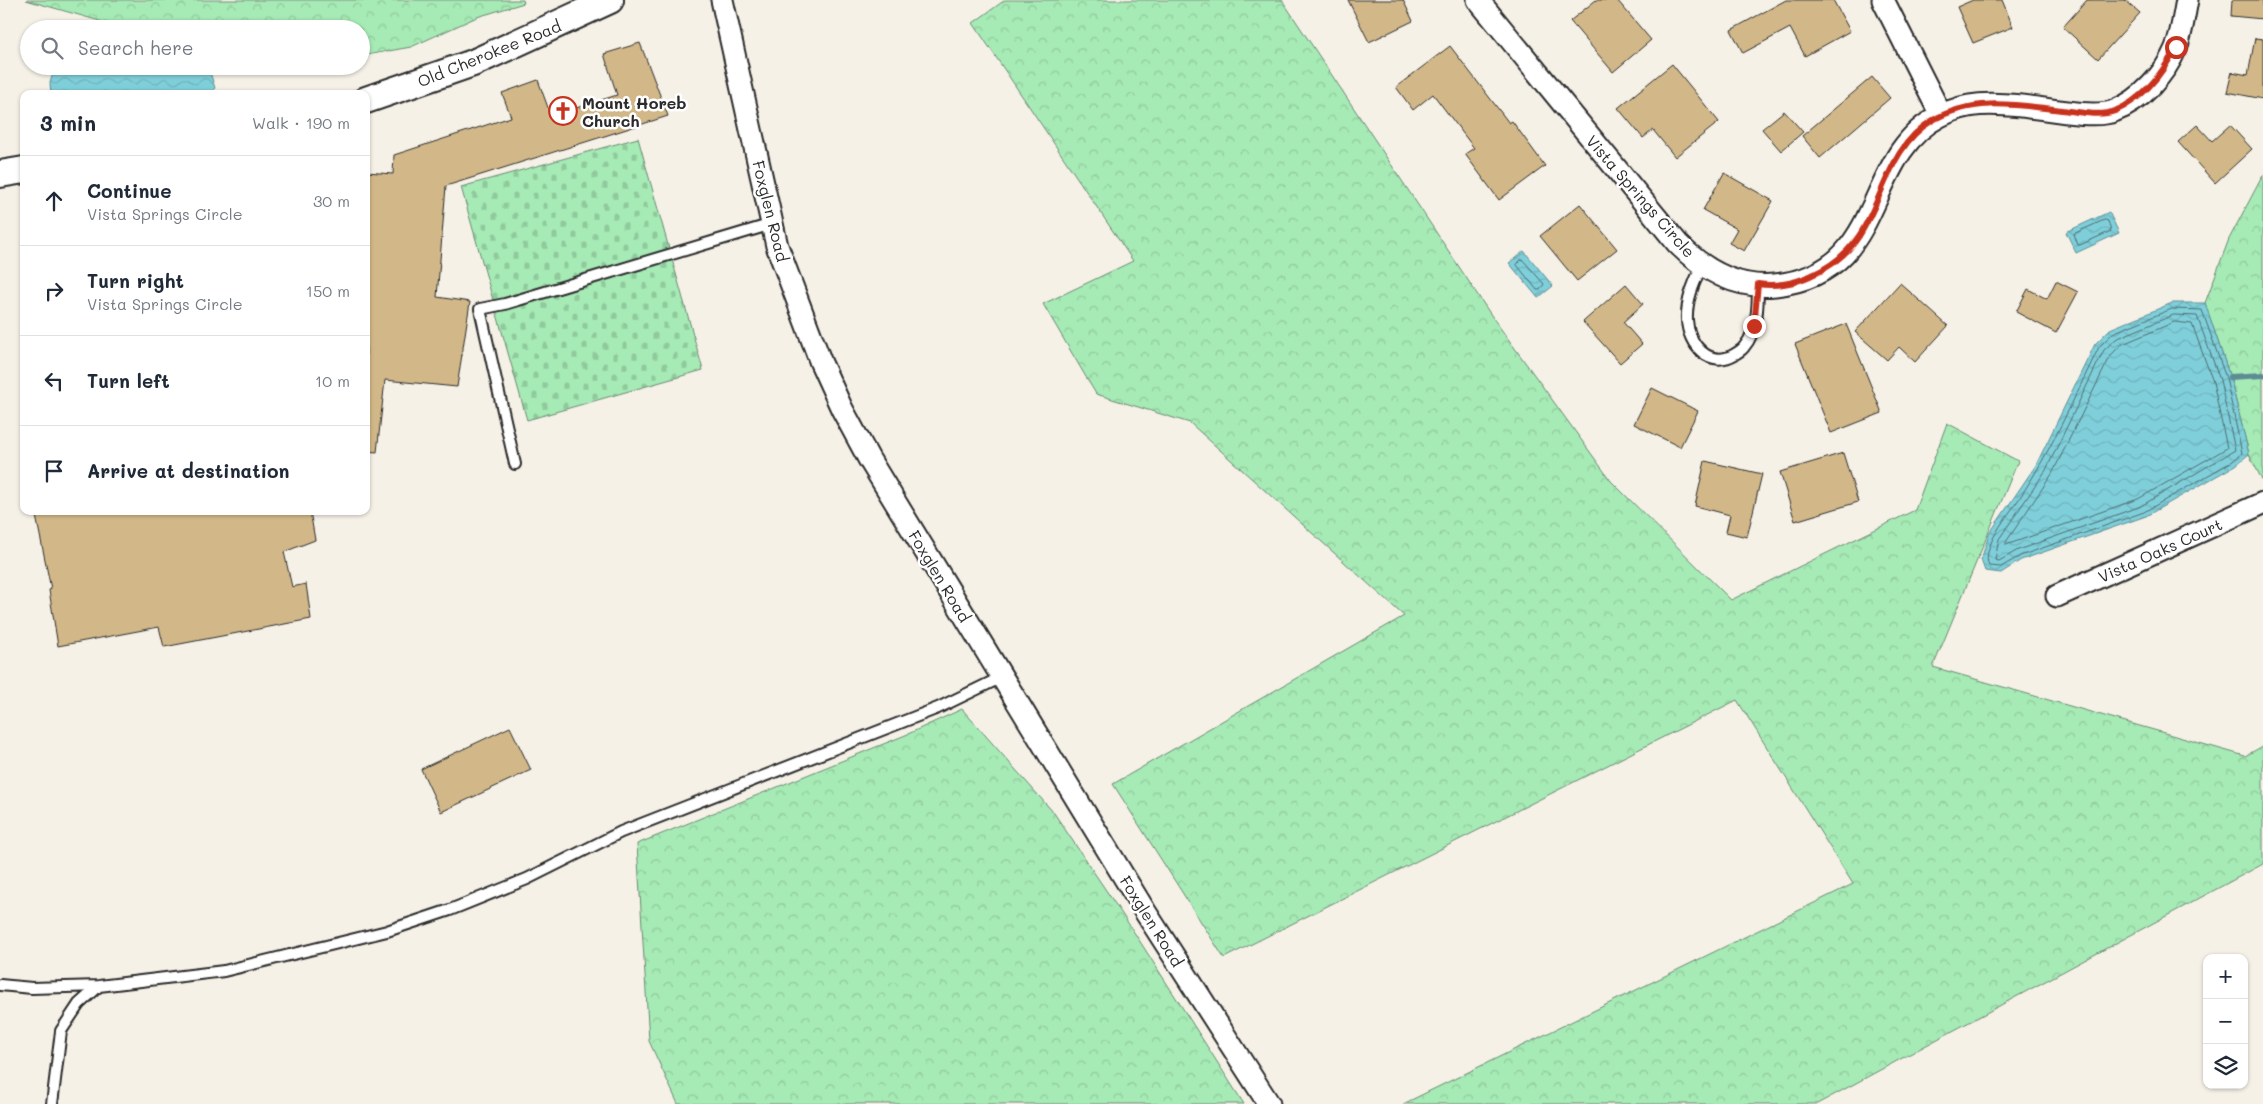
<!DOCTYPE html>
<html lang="en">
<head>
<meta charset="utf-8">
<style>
  body { margin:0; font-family:Mali,sans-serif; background:#f2f2f3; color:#1f2937 }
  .controls { position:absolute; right:15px; bottom:15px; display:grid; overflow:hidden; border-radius:10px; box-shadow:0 1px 4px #0004 }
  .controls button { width:45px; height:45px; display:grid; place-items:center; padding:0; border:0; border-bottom:1px solid #e0e1e3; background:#fff; color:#1f2937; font:25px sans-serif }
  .stop { position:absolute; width:15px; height:15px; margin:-11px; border:4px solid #c8321e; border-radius:50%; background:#fff }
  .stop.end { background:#c8321e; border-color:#fff; box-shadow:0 1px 5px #0008 }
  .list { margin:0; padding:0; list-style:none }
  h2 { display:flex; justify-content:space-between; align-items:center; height:65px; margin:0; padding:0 20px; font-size:21px }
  h2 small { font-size:16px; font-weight:400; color:#747a83 }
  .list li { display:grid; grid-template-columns:32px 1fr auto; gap:15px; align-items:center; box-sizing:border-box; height:90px; padding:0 20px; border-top:1px solid #e0e1e3 }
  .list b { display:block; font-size:19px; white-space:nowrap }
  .list p { margin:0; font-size:16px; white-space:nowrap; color:#747a83 }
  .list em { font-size:16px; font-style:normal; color:#747a83 }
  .icon { flex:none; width:28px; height:28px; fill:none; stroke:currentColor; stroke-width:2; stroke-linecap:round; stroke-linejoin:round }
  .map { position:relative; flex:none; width:2263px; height:1104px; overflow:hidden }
  .search { position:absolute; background:#fff; box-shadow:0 1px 4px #0004; left:20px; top:20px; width:350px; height:55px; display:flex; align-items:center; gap:12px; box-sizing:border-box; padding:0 18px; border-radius:28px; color:#747a83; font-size:19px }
  .panel { position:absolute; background:#fff; box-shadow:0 1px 4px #0004; left:20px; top:90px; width:350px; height:425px; border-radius:10px }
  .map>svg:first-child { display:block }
  .forest { fill:url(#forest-crowns); stroke:#688a70 }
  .cemetery { fill:url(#cemetery-stones); stroke:#688a70 }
  .water { fill:url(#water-waves); stroke:#5d8d94 }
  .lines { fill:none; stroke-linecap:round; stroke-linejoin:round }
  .shore { stroke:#4d6d71; stroke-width:1 }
  .stream { stroke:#5d8d94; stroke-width:6 }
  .building { fill:#d2b888; stroke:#2b2b2b }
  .service-casing { stroke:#2b2b2b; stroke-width:14 }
  .minor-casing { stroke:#2b2b2b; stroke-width:25 }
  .tertiary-casing { stroke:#2b2b2b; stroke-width:30 }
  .service { stroke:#fff; stroke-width:10 }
  .minor { stroke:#fff; stroke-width:21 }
  .tertiary { stroke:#fff; stroke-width:26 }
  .route { stroke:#c8321e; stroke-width:6 }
  .labels { text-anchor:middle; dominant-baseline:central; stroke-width:5; stroke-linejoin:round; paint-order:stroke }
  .street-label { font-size:16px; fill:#2b2b2b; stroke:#fff }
  .poi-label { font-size:16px; font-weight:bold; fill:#2b2b2b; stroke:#fff; text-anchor:start }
</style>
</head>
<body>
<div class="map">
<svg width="2263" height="1104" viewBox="0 0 2263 1104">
  <defs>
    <pattern id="forest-crowns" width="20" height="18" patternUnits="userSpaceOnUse" patternTransform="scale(1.25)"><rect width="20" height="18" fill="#a6eab5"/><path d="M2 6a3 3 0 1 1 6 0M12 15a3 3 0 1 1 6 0" fill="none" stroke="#8fc99c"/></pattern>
    <pattern id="cemetery-stones" width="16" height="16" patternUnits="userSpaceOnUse" patternTransform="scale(1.25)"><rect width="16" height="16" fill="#a6eab5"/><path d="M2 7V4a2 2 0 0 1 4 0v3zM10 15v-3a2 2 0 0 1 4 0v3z" fill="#8fc99c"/></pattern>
    <pattern id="water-waves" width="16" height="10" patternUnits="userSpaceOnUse" patternTransform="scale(1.25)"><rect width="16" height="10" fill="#7fcfda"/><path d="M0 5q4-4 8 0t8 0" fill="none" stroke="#6eb2bb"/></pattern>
  </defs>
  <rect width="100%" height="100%" fill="#f6f1e7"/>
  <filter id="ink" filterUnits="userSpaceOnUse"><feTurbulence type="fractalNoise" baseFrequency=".02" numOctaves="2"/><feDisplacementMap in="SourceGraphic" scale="10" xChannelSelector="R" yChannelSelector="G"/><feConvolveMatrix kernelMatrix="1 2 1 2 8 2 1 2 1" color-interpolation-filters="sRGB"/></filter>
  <g filter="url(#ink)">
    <path class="forest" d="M26,0H523L524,3L477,17L411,47L361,56V29H128Z
      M1005,0H1282L1493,318L1611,481L1731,600L1915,510L1947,423L2018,461L1933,667L2245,756L2263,746V864L1817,1104H1403L1853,884L1737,700L1224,958L1113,784L1404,616L1190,423L1096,394L1043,304L1133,261L973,23Z
      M259,66H308L279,72Z
      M2263,175V482L2249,454L2230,377L2205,303L2229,239Z
      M962,709L1054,813L1130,926L1244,1104H678L649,1041L637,844L908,734Z"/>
    <path class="cemetery" d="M638,138L703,370L527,420L461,187Z"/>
    <path class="water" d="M55,66H208L215,88L209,94H51L50,83Z
      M2109,212L2119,233L2076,253L2066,232Z
      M1524,251L1553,286L1538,298L1509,263Z
      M2172,303H2205L2230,377L2249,454L2236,465L2146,516L2021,560L2001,573L1985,571L1981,560L1989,534L2036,465L2095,344L2110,329Z"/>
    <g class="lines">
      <path class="shore" d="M2105,220L2108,221L2111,231L2080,245H2078L2074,234Z
        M1522,259L1544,284L1540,290H1537L1517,265Z
        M2172,309L2202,310L2226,378L2242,453L2233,461L2144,512L2020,556L2001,567L1989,566C1980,548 2009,514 2019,499C2051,451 2074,398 2099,347L2113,333Z
        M2174,315L2197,316L2220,380L2235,450L2141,506L2018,550L1999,561L1995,560L1999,539L2046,470L2104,350L2116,339Z
        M2175,322L2192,324L2213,382L2227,448L2138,499L2006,545V542L2052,474L2111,355L2121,345Z"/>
      <path class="stream" d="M2230,377L2263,375"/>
    </g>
    <path class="building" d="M1348,0H1403L1413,21L1369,42Z
      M1596,0H1617L1651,40L1613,72L1570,21Z
      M1786,0H1833L1850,31L1805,56L1790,28L1743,53L1731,30Z
      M1973,0H2002L2013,27L1973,43L1957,7Z
      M2087,0H2125L2140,13L2098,59L2063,27Z
      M2232,0H2263V19L2231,16Z
      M2255,38L2263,39V99L2227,92L2232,72L2248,75Z
      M640,43L668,116L446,186L437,297L470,302L457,387L385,380L377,452L366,451V172L393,174L394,155L511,117L502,93L538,80L551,116L617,95L604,54Z
      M1450,46L1509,123L1512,121L1545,166L1499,200L1465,154L1474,148L1433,94L1413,110L1396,87Z
      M1672,64L1719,122L1675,157L1653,130L1643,138L1618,108Z
      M1872,77L1890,98L1820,158L1802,136Z
      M1784,111L1803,132L1781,151L1762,129Z
      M2197,125L2212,141L2230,125L2252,149L2215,183L2178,142Z
      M1724,173L1773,201L1744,251L1729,243L1737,229L1703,210Z
      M1580,204L1617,249L1577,281L1540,236Z
      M2056,281L2078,292L2056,333L2016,312L2028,289L2047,299Z
      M1900,283L1948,326L1915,362L1899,347L1887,360L1855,332Z
      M1626,284L1643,304L1623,322L1642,344L1620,363L1583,322Z
      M1846,324L1882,413L1831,433L1795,344Z
      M1652,388L1698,411L1680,447L1634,424Z
      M1843,453L1858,502L1795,521L1780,472Z
      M1705,461L1762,474L1747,537L1726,532L1730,515L1695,506Z
      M35,511H310L315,540L284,552L292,587L306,584L311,619L164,647L159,627L58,646L49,590L51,589Z
      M510,727L531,770L441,812L421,769Z"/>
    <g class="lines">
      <defs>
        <path id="service" d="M1702,265C1694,283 1686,300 1687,320C1688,345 1710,369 1735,354C1738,352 1742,350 1744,347C1758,331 1758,304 1758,284
          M515,464L480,309L505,304L772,224
          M0,985L32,988L99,986L224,971L387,931L450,910L527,879L621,832L938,708L1002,677
          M52,1104L61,1031L79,1004L99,986"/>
        <path id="minor" d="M722,0L777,246L821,363L842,409L869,459L1146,913L1269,1104
          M1478,0L1678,244C1704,270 1736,289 1775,285C1890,273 1860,157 1940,116C1966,102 1992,103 2021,106C2043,108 2094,119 2114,111C2141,101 2165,74 2176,48C2182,33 2184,15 2187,0
          M1883,0L1941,115
          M2057,596L2263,503"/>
        <path id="tertiary" d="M366,100L473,63L610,0
          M0,174L24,170"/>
      </defs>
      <use href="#service" class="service-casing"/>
      <use href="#minor" class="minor-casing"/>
      <use href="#tertiary" class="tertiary-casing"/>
      <use href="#service" class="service"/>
      <use href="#minor" class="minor"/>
      <use href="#tertiary" class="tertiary"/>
    </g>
  </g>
  <g class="lines" filter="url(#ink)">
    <path class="route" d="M1754,326L1758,284C1775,287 1795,283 1810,276C1829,268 1847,254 1859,236C1885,196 1889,146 1933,120C1976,95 2023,106 2070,111C2083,113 2102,116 2115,111C2143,99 2163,73 2176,47"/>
  </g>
  <defs>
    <symbol id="church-ring" viewBox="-11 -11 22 22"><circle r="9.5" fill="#fff" stroke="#c8321e" stroke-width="1.5"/><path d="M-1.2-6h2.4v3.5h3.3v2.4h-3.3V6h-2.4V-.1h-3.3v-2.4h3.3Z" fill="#c8321e"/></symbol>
  </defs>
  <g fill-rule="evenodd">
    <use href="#church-ring" x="547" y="95" width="32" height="32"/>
  </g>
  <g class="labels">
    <g class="street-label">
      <text transform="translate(489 53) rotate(-22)">Old Cherokee Road</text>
      <text transform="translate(1641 196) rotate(49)">Vista Springs Circle</text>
      <text transform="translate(771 211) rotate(76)">Foxglen Road</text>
      <text transform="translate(2160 550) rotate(-24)">Vista Oaks Court</text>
      <text transform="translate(940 576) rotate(59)">Foxglen Road</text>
      <text transform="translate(1152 921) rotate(58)">Foxglen Road</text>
    </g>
    <g class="poi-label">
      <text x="582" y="102">Mount Horeb<tspan x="582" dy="18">Church</tspan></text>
    </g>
  </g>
</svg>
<div class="controls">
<button>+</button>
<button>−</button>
<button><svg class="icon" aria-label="layers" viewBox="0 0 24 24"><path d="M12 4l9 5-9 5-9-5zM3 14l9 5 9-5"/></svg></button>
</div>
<div class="stop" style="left:2176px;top:47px"></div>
<div class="stop end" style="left:1754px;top:326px"></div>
<div class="search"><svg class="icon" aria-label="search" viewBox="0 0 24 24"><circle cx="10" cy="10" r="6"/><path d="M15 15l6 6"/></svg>Search here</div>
<section class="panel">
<h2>3 min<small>Walk · 190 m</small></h2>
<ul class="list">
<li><svg class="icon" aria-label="ahead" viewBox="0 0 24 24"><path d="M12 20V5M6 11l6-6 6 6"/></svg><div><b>Continue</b><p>Vista Springs Circle</p></div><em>30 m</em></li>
<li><svg class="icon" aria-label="right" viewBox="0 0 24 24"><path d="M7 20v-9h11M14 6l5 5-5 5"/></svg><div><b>Turn right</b><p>Vista Springs Circle</p></div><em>150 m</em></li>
<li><svg class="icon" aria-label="left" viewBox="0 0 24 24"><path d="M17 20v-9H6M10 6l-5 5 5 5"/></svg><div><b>Turn left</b></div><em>10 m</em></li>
<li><svg class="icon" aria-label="arrive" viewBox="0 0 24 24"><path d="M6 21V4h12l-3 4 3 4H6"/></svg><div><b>Arrive at destination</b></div></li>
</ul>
</section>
</div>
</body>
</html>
